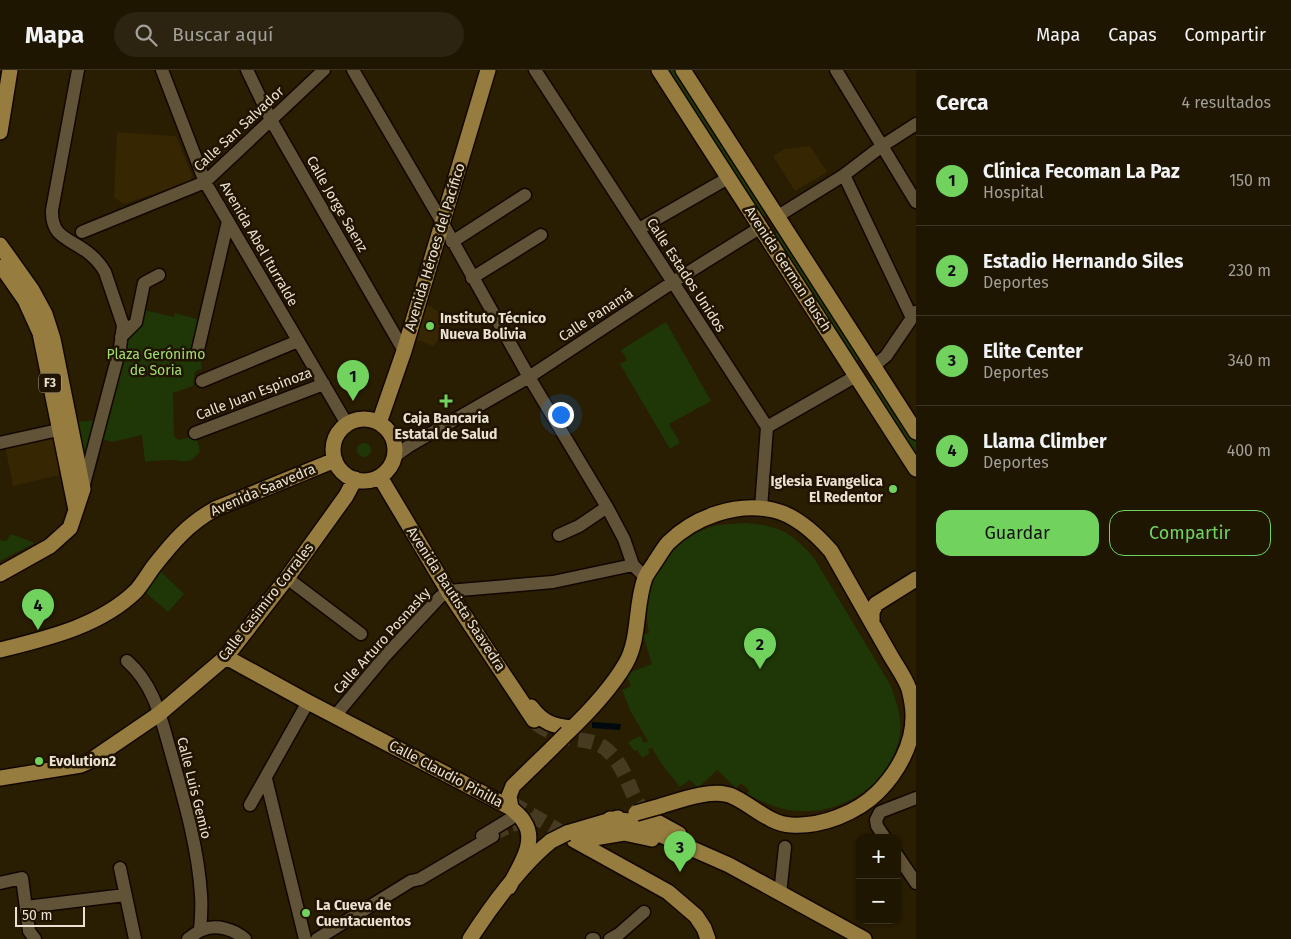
<!DOCTYPE html>
<html lang="es">
<head>
<meta charset="utf-8">
<style>
  body { margin:0; font-family:"Fira Sans",sans-serif; background:#2c2311; color:#f1f3f6 }
  .controls { position:absolute; right:15px; bottom:15px; display:grid; overflow:hidden; border-radius:10px; box-shadow:0 1px 4px #0004 }
  .controls button { width:45px; height:45px; display:grid; place-items:center; padding:0; border:0; border-bottom:1px solid #3c3524; background:#1f1602; color:#f1f3f6; font:25px sans-serif }
  .scale { position:absolute; left:15px; bottom:12px; width:70px; box-sizing:border-box; padding-left:5px; border:2px solid #eae1d2; border-top:0; font-size:14px; line-height:18px; white-space:nowrap; color:#eae1d2; -webkit-text-stroke:4px #201400; paint-order:stroke }
  .you { position:absolute; left:560px; top:344px; width:18px; height:18px; margin:-12px; border:4px solid #fff; border-radius:50%; background:#1a73e8; box-shadow:0 0 0 8px #1a73e833 }
  .badge { display:grid; place-items:center; width:32px; height:32px; border-radius:50%; background:#72d25e; color:#111; font-size:16px; font-weight:700 }
  .pin { position:absolute; translate:-50% -41px; filter:drop-shadow(0 1px 2px #0008) }
  .pin::after { content:''; position:absolute; top:26px; width:18px; height:15px; background:inherit; clip-path:polygon(0 0,100% 0,50% 100%) }
  .list { margin:0; padding:0; list-style:none }
  h2 { display:flex; justify-content:space-between; align-items:center; height:65px; margin:0; padding:0 20px; font-size:21px }
  h2 small { font-size:16px; font-weight:400; color:#a19f99 }
  .list li { display:grid; grid-template-columns:32px 1fr auto; gap:15px; align-items:center; box-sizing:border-box; height:90px; padding:0 20px; border-top:1px solid #3c3524 }
  .list b { display:block; font-size:19px; white-space:nowrap }
  .list p { margin:0; font-size:16px; white-space:nowrap; color:#a19f99 }
  .list em { font-size:16px; font-style:normal; color:#a19f99 }
  .actions { display:flex; gap:10px; padding:15px 20px }
  .actions a { flex:1; padding:11px 0; border:1px solid #72d25e; border-radius:15px; text-align:center; font-size:18px; color:#72d25e }
  .actions .main { background:#72d25e; color:#111 }
  .icon { flex:none; width:28px; height:28px; fill:none; stroke:currentColor; stroke-width:2; stroke-linecap:round; stroke-linejoin:round }
  .map { position:relative; flex:none; width:916px; height:869px; overflow:hidden }
  header { display:flex; align-items:center; gap:30px; box-sizing:border-box; height:70px; padding:0 25px; background:#1f1602; border-bottom:1px solid #3c3524 }
  header strong { font-size:24px }
  nav { display:flex; gap:28px; margin-inline-start:auto; font-size:18px }
  .search { width:350px; height:45px; background:#2c2311; display:flex; align-items:center; gap:12px; box-sizing:border-box; padding:0 18px; border-radius:28px; color:#a19f99; font-size:19px }
  main { display:flex }
  aside { flex:1; background:#1f1602 }
  .map>svg:first-child { display:block }
  .built { fill:#362601 }
  .green { fill:#1f3706 }
  .water { fill:#00090e }
  .lines { fill:none; stroke-linecap:round; stroke-linejoin:round }
  .minor-tunnel { stroke:#463a21; stroke-width:12; stroke-dasharray:12 6; stroke-linecap:butt }
  .major-tunnel { stroke:#463a21; stroke-width:15; stroke-dasharray:15 8; stroke-linecap:butt }
  .minor-casing { stroke:#120700; stroke-width:15 }
  .major-casing { stroke:#120700; stroke-width:18 }
  .minor { stroke:#615337; stroke-width:12 }
  .major { stroke:#967c3e; stroke-width:15 }
  .major-bridge-casing { stroke:#120700; stroke-width:18; stroke-linecap:butt }
  .major-bridge { stroke:#967c3e; stroke-width:15 }
  .poi-dot { fill:#72d25e; stroke:#201400; stroke-width:2 }
  .labels { text-anchor:middle; dominant-baseline:central; stroke-width:5; stroke-linejoin:round; paint-order:stroke }
  .shield { fill:#201400; stroke:#ada493; stroke-width:1 }
  .shield-label { font-size:12px; font-weight:bold; fill:#eae1d2 }
  .street-label { font-size:14px; fill:#eae1d2; stroke:#201400 }
  .poi-label { font-size:14px; font-weight:bold; fill:#eae1d2; stroke:#201400; text-anchor:start }
  .park-label { font-size:14px; fill:#a1df70; stroke:#201400 }
</style>
</head>
<body>
<header>
<strong>Mapa</strong>
<div class="search"><svg class="icon" aria-label="search" viewBox="0 0 24 24"><circle cx="10" cy="10" r="6"/><path d="M15 15l6 6"/></svg>Buscar aquí</div>
<nav><a>Mapa</a><a>Capas</a><a>Compartir</a></nav>
</header>
<main>
<div class="map">
<svg width="916" height="869" viewBox="0 0 916 869">
  <rect width="100%" height="100%" fill="#291d02"/>
  <path class="built" d="M117,62L176,66L192,105L191,111L124,134L114,128Z
    M810,76L827,102L795,121L773,86L785,79Z
    M423,232L447,247L442,265L433,276L411,268Z
    M53,367L60,405L13,416L5,376Z"/>
  <path class="green" d="M665,0H677L767,144L765,146L762,147Z
    M776,163H779L860,287L858,290L854,291L774,166Z
    M144,240L174,247L175,243L200,250L191,285L201,290L202,299L195,301L193,316L173,323L174,366L179,370L196,366L200,381C190,395 186,391 171,390C162,390 153,391 145,392L142,365L112,372L99,368L124,273Z
    M666,252L711,331L669,354L680,373L670,379L620,294L627,290L621,280Z
    M875,311L878,313L916,372V389L870,315L872,312Z
    M99,350L88,389H82L75,352Z
    M357 380a7 7 0 1 1 14 0a7 7 0 1 1-14 0Z
    M745,453C780,456 791,462 814,488L891,616C896,631 902,648 900,664C893,712 844,745 797,741C778,740 763,732 747,724L749,720L741,713L736,718L717,700L698,718L690,710L680,717L661,693L652,678L648,680L650,683L642,688L637,680L634,681L628,672L640,666L644,673L648,671L631,642L622,620L631,616L626,604L652,594L643,565L649,563C638,516 670,466 718,455C727,454 736,454 745,453Z
    M11,464L35,473L0,491V470L6,471Z
    M160,501L184,524L168,542L145,522Z"/>
  <path class="water" d="M592,652L621,654L620,660L592,658Z"/>
  <g class="lines">
    <path class="minor-tunnel" d="M496,764L512,756L535,748"/>
    <path class="major-tunnel" d="M536,653C543,659 555,664 564,667C579,671 595,669 607,680C631,702 627,727 650,748
      M511,733L573,769"/>
    <defs>
      <path id="minor" d="M78,0L52,140C51,167 68,168 86,181C94,187 100,193 105,202L123,255L120,278L83,418
        M162,0L205,112L347,354
        M247,0L271,50L404,281
        M353,0L442,152L529,307L607,437L624,469L633,495L645,507
        M535,0L767,357L761,438
        M836,0L916,132
        M844,105L912,248
        M778,146L844,105L882,76L916,54
        M639,159L728,108
        M82,162L205,112L324,0
        M452,172L525,125
        M472,208L541,165
        M121,267L136,252L144,213L159,205
        M197,284L228,151
        M874,296L886,286L916,242
        M202,311L298,271
        M767,357L856,306
        M195,363L324,314
        M0,373L67,358
        M395,386L409,376L529,307L673,212L761,157
        M559,465L579,456L607,437
        M287,508L361,564
        M127,591C155,616 161,649 171,683C184,730 198,777 201,825C202,837 201,849 200,860
        M335,646L385,586L440,527L448,521L553,512L633,495
        M266,709L305,869
        M250,735L308,632
        M482,766L510,749L513,744L511,738
        M885,768L877,756L876,750L880,742L916,728
        M897,785L916,813
        M120,798L135,869
        M0,813L22,808L29,861L35,869
        M780,824L785,777
        M26,837L125,825
        M188,869C192,866 197,862 202,860C216,854 234,859 245,869
        M317,869L411,811L420,809L493,766
        M592,869H594
        M610,869L619,864L644,842"/>
      <path id="major" d="M659,0L916,399
        M683,0L916,362
        M0,62L10,0
        M0,175L32,220L45,244L53,269L83,419L70,458L50,476L0,504
        M2,197L25,230L40,263L76,440
        M333 380a31 31 0 1 1 62 0a31 31 0 1 1-62 0Z
        M379,353L404,281L488,0
        M380,407L448,521L534,650
        M872,552V542L876,534L916,509
        M0,580C48,568 100,556 136,521C143,513 148,504 154,496C173,472 188,454 215,439L335,390
        M226,587L308,632L511,738C515,742 521,746 524,752C538,772 518,798 509,817
        M531,637C543,653 553,656 572,658
        M567,663C588,643 611,619 626,593C640,568 635,535 645,508C647,503 652,497 655,492C659,486 663,479 668,473C694,447 736,432 773,440C796,445 816,464 831,481C850,515 870,549 889,583C895,594 905,607 909,619C911,627 913,638 913,645C914,674 897,703 878,722C857,743 821,757 791,755C770,754 753,736 734,727C715,717 680,730 661,736
        M0,708L81,695L90,691L159,644L226,587L287,508L346,426L355,409
        M511,738L509,726L513,716L553,677
        M650,748L679,764
        M610,749L629,751L729,795L864,869
        M567,763L618,748
        M574,770L668,822L696,846L704,858L708,869
        M576,771L624,763L652,769
        M470,869C490,838 522,794 551,771"/>
    </defs>
    <use href="#minor" class="minor-casing"/>
    <use href="#major" class="major-casing"/>
    <use href="#minor" class="minor"/>
    <use href="#major" class="major"/>
    <defs>
      <path id="major-bridge" d="M553,677L567,663
        M636,743L661,736
        M551,771L567,763"/>
    </defs>
    <use href="#major-bridge" class="major-bridge-casing"/>
    <use href="#major-bridge" class="major-bridge"/>
  </g>
  <g class="poi-dot">
    <circle cx="430" cy="256" r="5"/>
    <path d="M443.5 323.5h5v5h5v5h-5v5h-5v-5h-5v-5h5z"/>
    <circle cx="893" cy="419" r="5"/>
    <circle cx="39" cy="691" r="5"/>
    <circle cx="306" cy="843" r="5"/>
  </g>
  <g class="labels">
    <rect class="shield" x="39" y="303.5" width="22" height="19" rx="4"/>
    <g class="shield-label">
      <text x="50" y="313">F3</text>
    </g>
    <g class="street-label">
      <text transform="translate(239 59) rotate(-43)">Calle San Salvador</text>
      <text transform="translate(337 134) rotate(60)">Calle Jorge Saenz</text>
      <text transform="translate(259 174) rotate(60)">Avenida Abel Iturralde</text>
      <text transform="translate(435 177) rotate(-73)">Avenida Héroes del Pacífico</text>
      <text transform="translate(788 199) rotate(57)">Avenida German Busch</text>
      <text transform="translate(686 205) rotate(57)">Calle Estados Unidos</text>
      <text transform="translate(596 245) rotate(-33)">Calle Panamá</text>
      <text transform="translate(254 324) rotate(-21)">Calle Juan Espinoza</text>
      <text transform="translate(263 420) rotate(-23)">Avenida Saavedra</text>
      <text transform="translate(456 529) rotate(57)">Avenida Bautista Saavedra</text>
      <text transform="translate(266 532) rotate(-52)">Calle Casimiro Corrales</text>
      <text transform="translate(382 571) rotate(-48)">Calle Arturo Posnasky</text>
      <text transform="translate(446 704) rotate(28)">Calle Claudio Pinilla</text>
      <text transform="translate(194 718) rotate(76)">Calle Luis Gemio</text>
    </g>
    <g class="poi-label">
      <text x="440" y="248">Instituto Técnico<tspan x="440" dy="16">Nueva Bolivia</tspan></text>
      <text x="446" y="348" text-anchor="middle">Caja Bancaria<tspan x="446" dy="16">Estatal de Salud</tspan></text>
      <text x="883" y="411" text-anchor="end">Iglesia Evangelica<tspan x="883" dy="16">El Redentor</tspan></text>
      <text x="49" y="691">Evolution2</text>
      <text x="316" y="835">La Cueva de<tspan x="316" dy="16">Cuentacuentos</tspan></text>
    </g>
    <g class="park-label">
      <text x="156" y="284">Plaza Gerónimo<tspan x="156" dy="16">de Soria</tspan></text>
    </g>
  </g>
</svg>
<div class="controls">
<button>+</button>
<button>−</button>
</div>
<div class="scale">50 m</div>
<div class="you"></div>
<div class="pin badge" style="left:353px;top:331px">1</div>
<div class="pin badge" style="left:760px;top:599px">2</div>
<div class="pin badge" style="left:680px;top:802px">3</div>
<div class="pin badge" style="left:38px;top:560px">4</div>
</div>
<aside>
<h2>Cerca<small>4 resultados</small></h2>
<ul class="list">
<li><span class="badge">1</span><div><b>Clínica Fecoman La Paz</b><p>Hospital</p></div><em>150 m</em></li>
<li><span class="badge">2</span><div><b>Estadio Hernando Siles</b><p>Deportes</p></div><em>230 m</em></li>
<li><span class="badge">3</span><div><b>Elite Center</b><p>Deportes</p></div><em>340 m</em></li>
<li><span class="badge">4</span><div><b>Llama Climber</b><p>Deportes</p></div><em>400 m</em></li>
</ul>
<div class="actions"><a class="main">Guardar</a><a>Compartir</a></div>
</aside>
</main>
</body>
</html>
